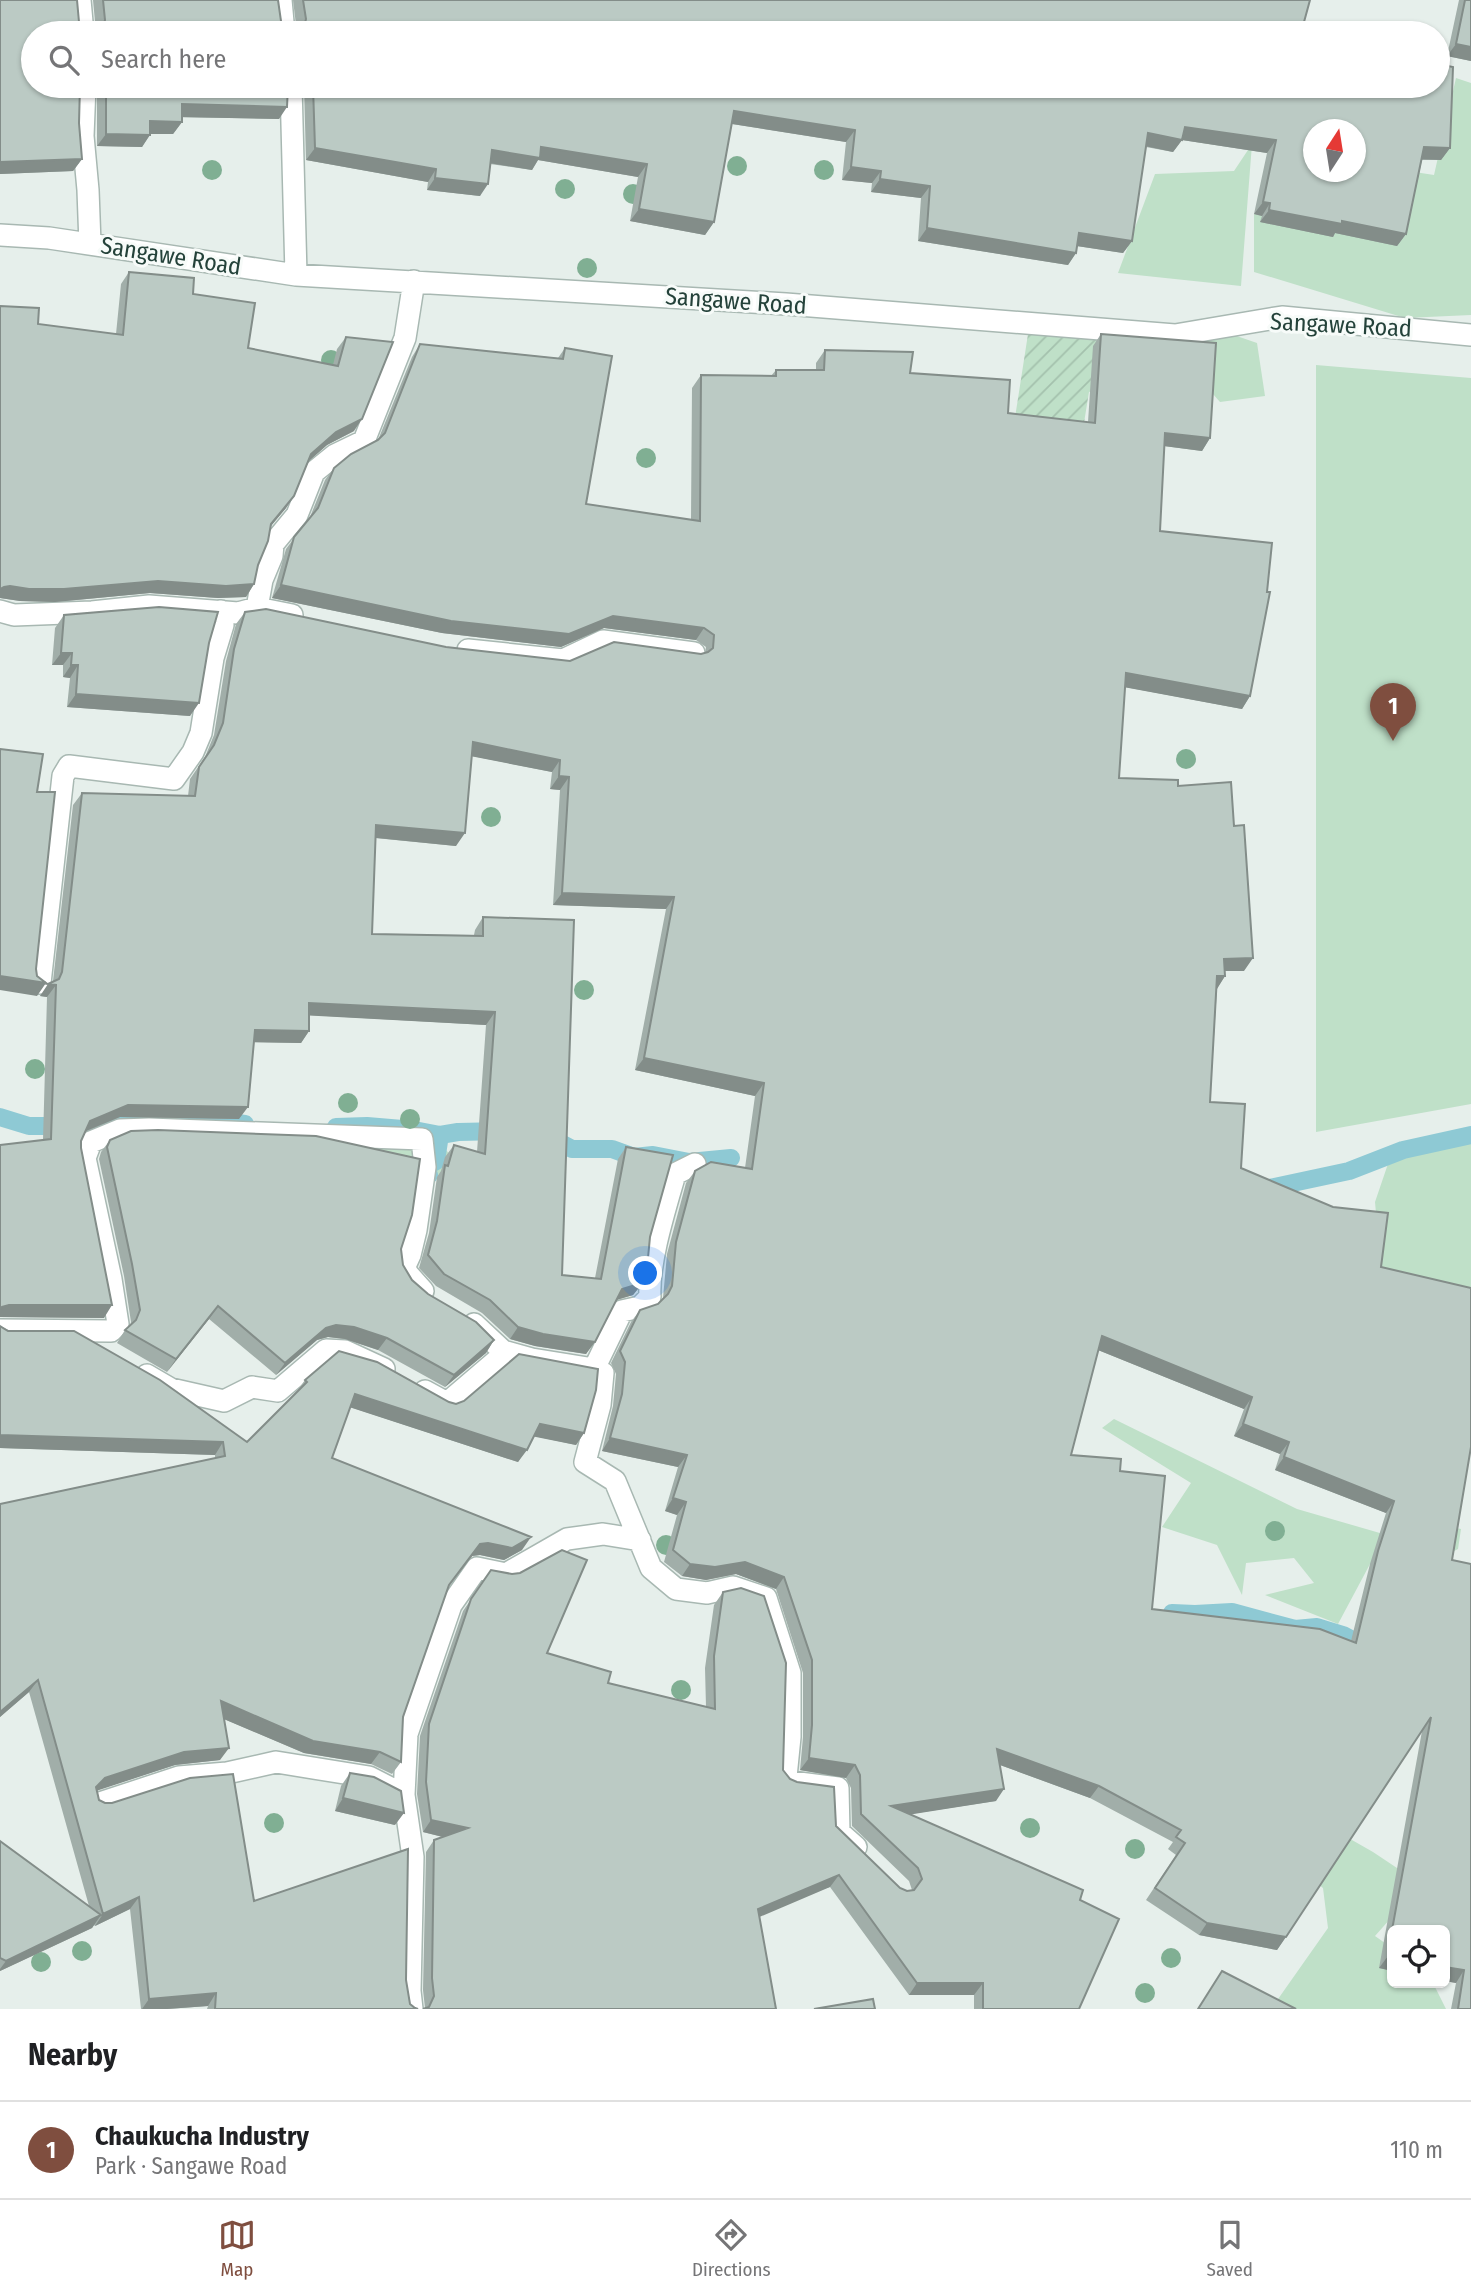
<!DOCTYPE html>
<html lang="en">
<head>
<meta charset="utf-8">
<style>
  body { margin:0; font-family:"Fira Sans Condensed",sans-serif; background:#f2f2f2; color:#202124 }
  .controls { position:absolute; right:21px; bottom:21px; display:grid; overflow:hidden; border-radius:10px; box-shadow:0 2px 5px #0004 }
  .controls button { width:63px; height:63px; display:grid; place-items:center; padding:0; border:0; border-bottom:2px solid #e0e0e0; background:#fff; color:#202124; font:35px sans-serif }
  .compass { position:absolute; left:1303px; top:119px; width:63px; height:63px; border-radius:50%; background:#fff; box-shadow:0 2px 5px #0004; rotate:12deg }
  .you { position:absolute; left:646px; top:1274px; width:24px; height:24px; margin:-18px; border:5px solid #fff; border-radius:50%; background:#1a73e8; box-shadow:0 0 0 10px #1a73e833 }
  .badge { display:grid; place-items:center; width:46px; height:46px; border-radius:50%; background:#7f4e3f; color:#fff; font-size:23px; font-weight:700 }
  .pin { position:absolute; translate:-50% -58px; filter:drop-shadow(0 2px 4px #0008) }
  .pin::after { content:''; position:absolute; top:37px; width:24px; height:21px; background:inherit; clip-path:polygon(0 0,100% 0,50% 100%) }
  .list { margin:0; padding:0; list-style:none }
  h2 { display:flex; justify-content:space-between; align-items:center; height:91px; margin:0; padding:0 28px; font-size:30px }
  h2 small { font-size:23px; font-weight:400; color:#757577 }
  .list li { display:grid; grid-template-columns:46px 1fr auto; gap:21px; align-items:center; box-sizing:border-box; height:98px; padding:0 28px; border-top:2px solid #e0e0e0 }
  .list b { display:block; font-size:26px; white-space:nowrap }
  .list p { margin:0; font-size:23px; white-space:nowrap; color:#757577 }
  .list em { font-size:23px; font-style:normal; color:#757577 }
  .icon { flex:none; width:38px; height:38px; fill:none; stroke:currentColor; stroke-width:2; stroke-linecap:round; stroke-linejoin:round }
  .map { position:relative; flex:none; width:1471px; height:2009px; overflow:hidden }
  .search { position:absolute; background:#fff; box-shadow:0 2px 5px #0004; left:21px; right:21px; top:21px; height:77px; display:flex; align-items:center; gap:18px; box-sizing:border-box; padding:0 24px; border-radius:38px; color:#757577; font-size:26px }
  .sheet { height:189px; background:#fff }
  nav { display:flex; justify-content:space-around; align-items:center; box-sizing:border-box; height:98px; border-top:2px solid #e0e0e0; background:#fff; font-size:19px; color:#757577 }
  nav a { display:grid; justify-items:center; gap:4px }
  nav .on { color:#7f4e3f }
  .map>svg:first-child { display:block }
  .green { fill:#bfe0c8 }
  .garden { fill:url(#garden-furrows) }
  .lines { fill:none; stroke-linecap:round; stroke-linejoin:round }
  .stream { stroke:#8ec9d4; stroke-width:18 }
  .minor-casing { stroke:#a8b8b2; stroke-width:24 }
  .minor { stroke:#fff; stroke-width:21 }
  .tree { fill:#80af93 }
  .wall { fill:#a1aea9; fill-rule:evenodd }
  .shaded-wall { fill:#838d89 }
  .building { fill:#bbcac4; stroke:#838d89; stroke-width:2; fill-rule:evenodd }
  .labels { text-anchor:middle; dominant-baseline:central; stroke-width:6; stroke-linejoin:round; paint-order:stroke }
  .street-label { font-size:24px; fill:#24423a; stroke:#f7fbf9 }
</style>
</head>
<body>
<div class="map">
<svg width="1471" height="2009" viewBox="0 0 1471 2009">
  <defs>
    <pattern id="garden-furrows" width="10" height="10" patternUnits="userSpaceOnUse" patternTransform="scale(1.75)"><rect width="10" height="10" fill="#bfe0c8"/><path d="M-1 1l2-2M0 10L10 0M9 11l2-2" fill="none" stroke="#a4c1ad"/></pattern>
  </defs>
  <rect width="100%" height="100%" fill="#e6efeb"/>
  <path class="green" d="M1456,78L1471,83V315L1405,318L1254,272V214L1347,234L1356,163L1434,175Z
    M1252,144L1241,286L1118,273L1155,174L1234,171Z
    M1196,322L1257,343L1265,396L1220,402L1176,352Z
    M1316,365L1471,378V1104L1316,1132Z
    M1471,1139V1298L1382,1281L1375,1202L1391,1155Z
    M437,1140L455,1160L435,1181L399,1188L337,1150Z
    M1114,1419L1297,1509L1404,1540L1421,1521L1461,1529L1458,1549L1423,1567L1370,1564L1338,1624L1265,1595L1314,1583L1294,1558L1246,1563L1242,1595L1217,1545L1162,1527L1191,1483L1102,1428Z
    M1252,1783L1373,1852L1421,1884L1375,1936L1392,1948V1983H1433L1446,2009H1271L1328,1928L1323,1888L1227,1811Z"/>
  <path class="garden" d="M1111,331L1105,388L1089,392L1083,429L1014,424L1028,334Z"/>
  <g class="lines">
    <path class="stream" d="M183,1116L245,1124
      M0,1117L29,1126H102L132,1115H151
      M336,1127L367,1126L414,1130L440,1135L458,1132L503,1131
      M546,1144L555,1140L572,1149H612L634,1157L653,1155L689,1162L731,1158
      M429,1175L425,1167L436,1161L440,1135
      M1260,1190L1349,1171L1403,1150L1471,1135
      M1172,1613L1195,1614L1232,1612L1295,1629L1317,1627L1343,1635L1371,1650"/>
    <defs>
      <path id="minor" d="M80,0L83,33
        M281,0L284,33
        M85,86L83,136L88,190L90,244
        M291,86L296,275
        M0,235L49,238L296,275L786,304L1175,335L1282,317L1471,335
        M257,608L262,580L272,556L273,544L297,515L314,472L335,455L364,441L405,338L414,281
        M0,611L14,615L92,612L149,606L238,613L257,608L292,615
        M468,650L563,660L603,641L694,653
        M40,983L63,776L69,766L174,779L193,752L201,733L213,658L223,625L221,611
        M474,1324L503,1351L532,1359L594,1369L622,1311L640,1307L650,1297C648,1262 665,1209 675,1174L695,1164
        M0,1330L111,1331L118,1324L111,1279L85,1158L91,1142L120,1130L149,1129L422,1139L425,1167L416,1230L410,1255L405,1266L407,1273L423,1291
        M594,1369L603,1373L600,1405L585,1462L615,1481L651,1568L676,1589L707,1593L733,1587L766,1598L790,1673V1737L786,1777L791,1782L838,1788L839,1832L856,1847
        M147,1375L171,1389L224,1401L252,1387L278,1391L326,1350L345,1351L384,1369
        M425,1391L447,1403L502,1356L503,1351
        M404,1795L407,1734L451,1605L477,1568L506,1574L567,1539L603,1534L640,1540
        M100,1803L179,1777L227,1773L276,1762L369,1777L404,1795L413,1857L410,1991L412,2009"/>
    </defs>
    <use href="#minor" class="minor-casing"/>
    <use href="#minor" class="minor"/>
  </g>
  <g class="tree">
    <circle cx="737" cy="166" r="10"/>
    <circle cx="212" cy="170" r="10"/>
    <circle cx="824" cy="170" r="10"/>
    <circle cx="565" cy="189" r="10"/>
    <circle cx="633" cy="194" r="10"/>
    <circle cx="587" cy="268" r="10"/>
    <circle cx="331" cy="360" r="10"/>
    <circle cx="646" cy="458" r="10"/>
    <circle cx="1186" cy="759" r="10"/>
    <circle cx="491" cy="817" r="10"/>
    <circle cx="584" cy="990" r="10"/>
    <circle cx="35" cy="1069" r="10"/>
    <circle cx="348" cy="1103" r="10"/>
    <circle cx="410" cy="1119" r="10"/>
    <circle cx="1275" cy="1531" r="10"/>
    <circle cx="666" cy="1545" r="10"/>
    <circle cx="681" cy="1690" r="10"/>
    <circle cx="274" cy="1823" r="10"/>
    <circle cx="1030" cy="1828" r="10"/>
    <circle cx="1135" cy="1849" r="10"/>
    <circle cx="82" cy="1951" r="10"/>
    <circle cx="1171" cy="1958" r="10"/>
    <circle cx="41" cy="1962" r="10"/>
    <circle cx="1145" cy="1993" r="10"/>
  </g>
  <path class="wall" d="M0,0H77L79,22L86,32H96L93,0H278L282,28L287,32L291,33H33V86H80L79,123L82,159L73,171L0,174Z
    M293,0H1310L297,33Z
    M1459,0H1471V61L1447,56Z
    M97,86H288L279,119L182,117V122L173,134H150L142,147L97,146Z
    M304,86H1438L1450,148L1441,160H1422L1406,234L1397,246L1335,233L1333,237L1260,222L1262,216L1254,214L1267,153L1182,140L1173,152L1146,147L1132,241L1123,253L1077,246L1076,253L1068,265L918,241L921,198L871,192L872,183L842,180L846,142L732,124L714,222L705,235L630,221L638,177L538,160L532,170L490,164L480,196L427,190L428,182L306,160Z
    M129,272L193,294L248,348L333,365L337,349L346,337L354,431L327,445L308,462L286,508L271,526L258,565L254,584L246,597L218,598L150,593L55,602L20,601L0,598V306L38,324L116,334L121,284Z
    M1101,334L1210,438L1202,451L1164,446L1160,531L1250,696L1242,709L1125,687L1119,778L1178,786L1234,826L1244,971H1225V976L1217,988L1210,1102L1241,1168L1381,1267L1452,1560L1471,2009H1451L1456,1983L1379,1968L1422,1731L1277,1950L1199,1935L1146,1900L1176,1855L1168,1849L1173,1842L1090,1798L1000,1765L996,1801L910,1814L1080,1900L1079,2009H974V1995H909L830,1887L425,2008L423,1990L426,1852L434,1840L443,1837L423,1832L417,1794L420,1736L463,1611L491,1570L547,1653L608,1683L706,1707L705,1668L714,1605L723,1592L783,1770L836,1826L900,1888L907,1891L912,1890L909,1881L852,1826L851,1788L846,1778L800,1770L803,1737V1673L776,1589L736,1574L706,1580L682,1576L664,1562L677,1515L665,1511L678,1467L602,1451L613,1406L616,1374L611,1363L631,1322L640,1310L658,1304L663,1298L667,1254L686,1183L695,1171L745,1168L755,1096L635,1070L666,909L553,905L560,790L550,789L552,772L472,756L456,846L375,838L372,934L474,935L475,930L483,917L562,1275L595,1278L618,1159L626,1147L650,1237L646,1279L633,1295L616,1300L586,1354L535,1346L510,1339L482,1313L436,1286L419,1268L429,1233L437,1177L441,1171L445,1157L454,1145L477,1152L486,1025L309,1015V1031L301,1043L254,1042L239,1119L120,1117L85,1132L81,1141V1148L104,1318L0,1317L43,1140L47,997L40,996L53,981L73,805L82,793L188,796L190,779L205,757L214,735L226,661L236,624L245,612L446,647L570,661L705,653L706,647L696,640L604,628L561,647L442,633L272,598L286,549L310,517L325,480L334,468L378,440L412,357L420,344L558,358L565,348L586,504L691,520L692,388L701,375L771,376L776,370H816V363L825,350L910,373L1008,413L1088,422L1093,346ZM1098,1350L1244,1409L1234,1436L1280,1454L1275,1470L1386,1513L1370,1564L1351,1641L1152,1609L1120,1471L1071,1455Z
    M64,615L209,643L190,716L67,707L70,678L63,677V665H52L55,628Z
    M110,1140L401,1249L403,1265L412,1280L428,1294L494,1340L486,1353L445,1387L378,1350L345,1339L328,1337L317,1340L276,1375L209,1319L167,1372L117,1343L125,1330L130,1326L131,1322L124,1276L99,1159L101,1152Z
    M0,1326L247,1442L297,1391L305,1380L449,1402L584,1433L576,1445L534,1436L518,1462L350,1407L332,1458L522,1550L504,1560L480,1555L472,1556L448,1587L403,1717L401,1762L392,1774L371,1764L304,1753L224,1719L220,1760L175,1765L97,1790L99,1800L254,1901L406,1980L410,2004L415,2008L418,2009H207L208,2006L167,2009H141L130,1909L95,1926L94,1925L92,1928L0,1971V1841L89,1906L29,1692L0,1717V1504L215,1458V1455L0,1448Z
    M350,1773L395,1825L335,1811L341,1786Z"/>
  <path class="shaded-wall" d="M1456,44L1471,47V61L1447,56Z
    M182,104L287,107L279,119L173,117Z
    M734,111L855,130L846,142L726,123Z
    M150,121L182,122L173,134H142Z
    M1185,127L1276,140L1267,153L1182,140L1173,152L1140,145L1148,133Z
    M106,134L150,135L142,147L97,146Z
    M541,147L647,164L638,177L538,160L532,170L483,162L492,150Z
    M1424,147L1450,148L1441,160L1416,159Z
    M315,148L436,169L428,182L306,160Z
    M82,159L73,171L0,174V162Z
    M851,167L881,171L872,183L842,180Z
    M435,178L488,184L480,196L427,190Z
    M880,179L930,186L921,198L871,192Z
    M1263,202L1270,203L1262,216L1254,214Z
    M639,209L714,222L705,235L630,221Z
    M1269,210L1342,221L1406,234L1397,246L1335,233L1333,237L1260,222Z
    M927,228L1076,253L1068,265L918,241Z
    M1079,233L1132,241L1123,253L1070,245Z
    M362,419L354,431L327,445L302,467L311,454L336,432Z
    M1165,433L1210,438L1202,451L1156,445Z
    M294,496L286,508L262,536L271,524Z
    M158,581L254,584L246,597L218,598L150,593L55,602L20,601L0,598V589L4,587L10,586Z
    M281,585L613,616L704,628L696,640L604,628L561,647L442,633L272,598Z
    M61,653H72L63,665H52Z
    M71,665H78L70,678L63,677Z
    M1126,673L1250,696L1242,709L1118,686Z
    M76,694L199,703L190,716L67,707Z
    M473,742L560,760L552,772L465,755Z
    M559,776L569,777L560,790L550,789Z
    M376,825L465,833L456,846L367,837Z
    M562,893L674,897L666,909L553,905Z
    M1253,958L1244,971H1215L1224,959Z
    M0,976L46,983L37,996L0,990Z
    M1217,976H1225L1217,989Z
    M48,984L56,985L47,997L40,996Z
    M309,1003L495,1012L486,1025L300,1015Z
    M255,1030L309,1031L301,1043L247,1042Z
    M644,1058L764,1083L755,1096L635,1070Z
    M128,1105L248,1107L239,1119L120,1117L81,1133L90,1121Z
    M646,1279L633,1295L613,1301L622,1289Z
    M9,1305H112L104,1318L0,1317V1309L2,1307Z
    M218,1306L209,1319L167,1372L176,1359Z
    M336,1325L354,1327L387,1338L378,1350L345,1339L328,1337L317,1340L276,1375L285,1363L326,1328Z
    M518,1327L595,1342L586,1354L535,1346L510,1339Z
    M1102,1336L1252,1397L1244,1409L1093,1348Z
    M494,1340L486,1353L445,1387L454,1375Z
    M355,1394L527,1450L518,1462L346,1406Z
    M540,1424L584,1433L576,1445L531,1436Z
    M1243,1424L1289,1442L1280,1454L1234,1436Z
    M0,1435L223,1442L215,1455L0,1448Z
    M610,1438L687,1455L678,1467L602,1451Z
    M1284,1457L1394,1501L1386,1513L1275,1470Z
    M673,1498L686,1502L677,1515L665,1511Z
    M531,1537L522,1550L504,1560L480,1555L472,1556L440,1598L480,1544Z
    M745,1562L784,1577L776,1589L736,1574L706,1580L682,1576L690,1564Z
    M38,1680L29,1692L0,1717V1712Z
    M221,1701L380,1752L371,1764L304,1753L212,1714Z
    M229,1748L220,1760L175,1765L96,1791V1787L105,1778L184,1752Z
    M997,1749L1099,1786L1090,1798L989,1761Z
    M809,1758L855,1765L846,1778L800,1770Z
    M1004,1789L996,1801L882,1819L891,1806Z
    M343,1798L404,1813L395,1825L335,1811Z
    M431,1820L468,1828L459,1841L423,1832Z
    M839,1875L830,1887L750,1921L758,1909Z
    M139,1897L130,1909L95,1926L103,1914Z
    M101,1915L92,1928L0,1971V1969L6,1961Z
    M1207,1923L1286,1937L1277,1950L1199,1935Z
    M1388,1956L1392,1957V1971L1379,1968Z
    M1445,1967L1464,1970L1456,1983L1445,1981Z
    M917,1983H983L974,1995H909Z
    M216,1993L208,2006L167,2009H142L149,1999Z"/>
  <path class="building" d="M0,0H77L79,22L86,32H99L103,27L105,20L103,0H278L282,28L287,32L291,33H33V86H80L79,123L82,159L0,162Z
    M303,0H1310L1301,33H295L300,32L304,27L306,19Z
    M1465,0H1471V47L1456,44Z
    M1438,64L1453,67L1450,148L1424,147L1406,234L1342,221V224L1269,210L1270,203L1263,202L1276,140L1185,127L1182,140L1148,133L1132,241L1079,233L1076,253L927,228L930,186L880,179L881,171L851,167L855,130L734,111L714,222L639,209L647,164L541,147L540,158L492,150L488,184L435,178L436,169L315,148L313,86H1438ZM1313,130H1355V172H1313Z
    M106,86H288L287,107L182,104V122L150,121V135L106,134Z
    M129,272L194,278L193,294L255,303L248,348L338,366L346,337L393,342L362,419L336,432L311,454L294,496L271,524L268,541L258,565L254,584L226,586L158,581L64,589H29L10,586L4,587L0,589V306L39,308L38,324L123,335Z
    M1101,334L1216,343L1210,438L1165,433L1160,531L1272,543L1267,592H1270L1250,696L1126,673L1119,778L1178,780V786L1231,782L1234,826L1244,825L1253,958L1224,959L1225,976H1217L1210,1102L1245,1104L1241,1168L1333,1207L1388,1213L1381,1267L1471,1288V1447L1452,1560L1471,1564V2009H1458L1464,1970L1445,1967V1930H1392L1431,1717L1286,1937L1207,1923L1155,1888L1185,1843L1176,1837L1181,1830L1099,1786L997,1749L1004,1789L891,1806L1083,1890L1080,1900L1119,1919L1079,2009H983V1983H917L839,1875L758,1909L776,2009H423L429,2007L434,1996L432,1978L434,1840L468,1828L431,1820L426,1782L429,1724L471,1599L491,1570L512,1574L520,1573L562,1550L587,1560L547,1653L611,1672L608,1683L715,1709L714,1656L723,1592L741,1588L764,1596L786,1663L783,1770L790,1779L797,1782L834,1787L836,1826L900,1888L907,1891L914,1890L922,1879L918,1868L861,1814L860,1775L855,1765L809,1758L812,1725V1660L784,1577L745,1562L715,1567L690,1564L673,1550L686,1502L673,1498L687,1455L610,1438L622,1394L625,1362L620,1351L640,1310L658,1304L668,1294L672,1286L676,1242L695,1171L711,1162L752,1169L764,1083L644,1058L674,897L562,893L569,777L559,776L560,760L473,742L465,833L376,825L372,934L483,936V917L574,920L562,1275L601,1279L626,1147L673,1155L650,1237L646,1279L642,1283L622,1289L595,1342L543,1334L518,1327L490,1300L444,1274L428,1255L437,1221L445,1165L448,1166L454,1145L485,1154L495,1012L309,1003V1031L255,1030L248,1107L128,1105L90,1121L81,1141V1148L112,1305H9L2,1307L0,1309V1145L51,1139L56,985L48,984L59,979L62,972L82,793L195,796L199,767L214,745L223,723L234,649L245,612L266,609L446,647L570,661L614,642L701,654L708,652L713,648L714,635L704,628L613,616L569,634L451,621L281,585L294,537L318,508L334,468L351,454L378,440L385,433L420,344L563,359L565,348L612,356L586,504L700,521L701,375L776,376V370H824L825,350L913,352L910,373L1010,380L1008,413L1095,423ZM1102,1336L1252,1397L1243,1424L1289,1442L1284,1457L1394,1501L1378,1551L1356,1643L1320,1629L1152,1609L1165,1476L1120,1471L1121,1459L1071,1455Z
    M159,607L218,612L209,643L199,703L76,694L78,665H71L72,653H61L64,615Z
    M0,749L43,754L37,792H55L36,969L37,976L46,983L0,976Z
    M158,1130L316,1136L420,1159L412,1215L401,1249L403,1265L412,1280L428,1294L476,1322L494,1340L454,1375L387,1338L354,1327L336,1325L326,1328L285,1363L218,1306L176,1359L125,1330L136,1320L140,1310L132,1264L107,1147L110,1140L131,1131Z
    M0,1326L8,1331H74L160,1380L247,1442L307,1382L305,1380L339,1351L377,1362L449,1402L456,1404L464,1401L519,1354L598,1369L596,1390L584,1433L540,1424L527,1450L355,1394L332,1458L531,1537L512,1548L488,1543L480,1544L449,1585L403,1717L401,1762L380,1752L313,1741L221,1701L229,1748L184,1752L105,1778L96,1787L99,1800L105,1803H112L190,1778L233,1774L254,1901L408,1849L406,1980L410,2004L415,2008L418,2009H215L216,1993L149,1999L139,1897L103,1914L38,1680L0,1712V1504L225,1456L223,1442L0,1435Z
    M350,1773L374,1777L401,1791L404,1813L343,1798Z
    M0,1841L101,1915L6,1961L0,1958Z
    M1392,1931V1957L1388,1956Z
    M1222,1971L1296,2009H1198Z
    M873,1999L875,2009H814Z"/>
  <g class="labels">
    <g class="street-label">
      <text transform="translate(171 256) rotate(9)">Sangawe Road</text>
      <text transform="translate(736 301) rotate(4)">Sangawe Road</text>
      <text transform="translate(1341 325) rotate(3)">Sangawe Road</text>
    </g>
  </g>
</svg>
<div class="controls">
<button><svg class="icon" aria-label="locate" viewBox="0 0 24 24"><circle cx="12" cy="12" r="6"/><path d="M12 2v4M12 18v4M2 12h4M18 12h4"/></svg></button>
</div>
<svg class="compass" viewBox="-18 -18 36 36"><path d="M0-13l5 13h-10z" fill="#e53935"/><path d="M0 13l5-13h-10z" fill="#757577"/></svg>
<div class="you"></div>
<div class="pin badge" style="left:1393px;top:741px">1</div>
<div class="search"><svg class="icon" aria-label="search" viewBox="0 0 24 24"><circle cx="10" cy="10" r="6"/><path d="M15 15l6 6"/></svg>Search here</div>
</div>
<section class="sheet">
<h2>Nearby<small></small></h2>
<ul class="list">
<li><span class="badge">1</span><div><b>Chaukucha Industry</b><p>Park · Sangawe Road</p></div><em>110 m</em></li>
</ul>
</section>
<nav>
<a class="on"><svg class="icon" aria-label="map" viewBox="0 0 24 24"><path d="M3 6l6-2 6 2 6-2v14l-6 2-6-2-6 2zM9 4v14M15 6v14"/></svg>Map</a>
<a><svg class="icon" aria-label="directions" viewBox="0 0 24 24"><path d="M12 3l9 9-9 9-9-9zM9 14v-3h6M13 9l2 2-2 2"/></svg>Directions</a>
<a><svg class="icon" aria-label="saved" viewBox="0 0 24 24"><path d="M7 4h10v16l-5-4-5 4z"/></svg>Saved</a>
</nav>
</body>
</html>
